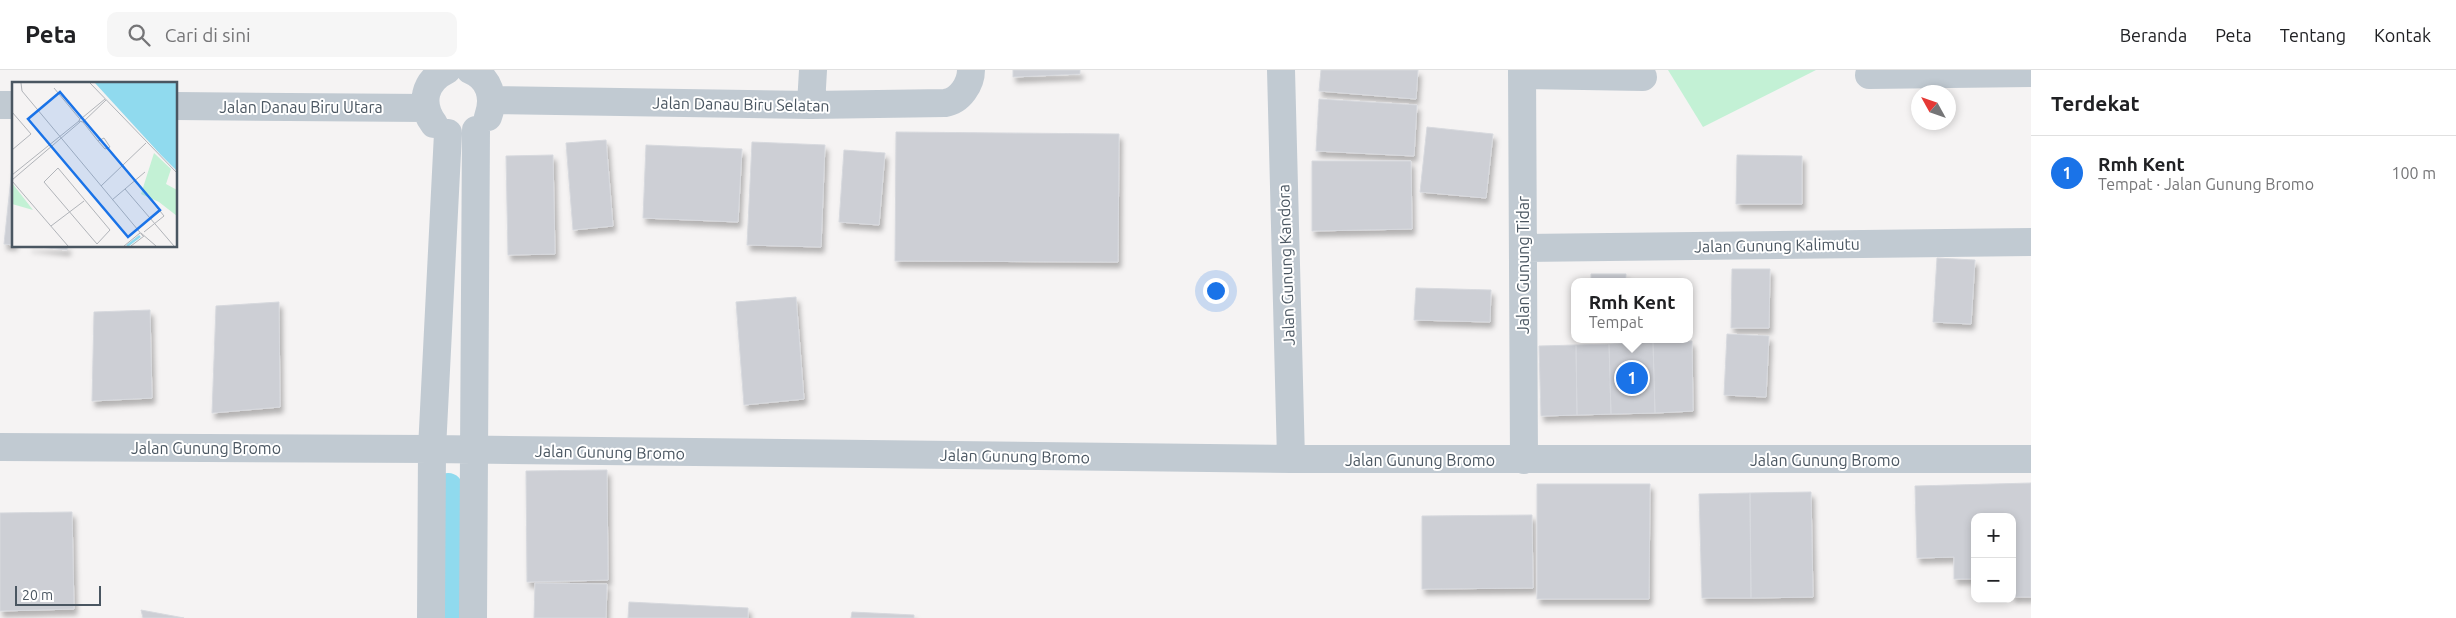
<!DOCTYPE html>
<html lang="id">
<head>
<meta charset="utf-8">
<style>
  body { margin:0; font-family:Ubuntu,sans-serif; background:#f6f6f6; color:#202124 }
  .controls { position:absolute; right:15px; bottom:15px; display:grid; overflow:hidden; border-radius:10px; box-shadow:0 2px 8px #0003 }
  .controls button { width:45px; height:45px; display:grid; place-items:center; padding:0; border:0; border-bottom:1px solid #e0e0e0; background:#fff; color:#202124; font:25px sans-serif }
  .compass { position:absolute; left:1911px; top:15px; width:45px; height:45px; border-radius:50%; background:#fff; box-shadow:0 2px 8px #0003; rotate:310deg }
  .scale { position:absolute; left:15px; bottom:12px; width:86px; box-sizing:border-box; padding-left:5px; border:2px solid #4a5661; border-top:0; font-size:14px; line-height:18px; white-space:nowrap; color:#4a5661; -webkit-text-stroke:4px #fff; paint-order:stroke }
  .you { position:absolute; left:1215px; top:220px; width:18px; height:18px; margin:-12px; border:4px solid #fff; border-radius:50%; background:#1a73e8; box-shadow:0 0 0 8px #1a73e833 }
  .badge { display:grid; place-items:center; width:32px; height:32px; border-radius:50%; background:#1a73e8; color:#fff; font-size:16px; font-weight:700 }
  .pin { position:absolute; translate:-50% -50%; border:2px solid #fff; box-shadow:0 1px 5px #0006 }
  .popup { position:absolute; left:1571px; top:208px; width:122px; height:65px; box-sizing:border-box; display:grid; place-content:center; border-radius:10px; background:#fff; filter:drop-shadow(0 1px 4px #0005); font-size:16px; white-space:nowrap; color:#757577 }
  .popup b { font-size:19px; color:#202124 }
  .popup::after { content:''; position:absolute; left:50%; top:100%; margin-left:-10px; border:10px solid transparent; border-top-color:#fff }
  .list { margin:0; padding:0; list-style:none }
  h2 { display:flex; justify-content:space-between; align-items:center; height:65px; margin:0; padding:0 20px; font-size:21px }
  h2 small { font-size:16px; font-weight:400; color:#757577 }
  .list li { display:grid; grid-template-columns:32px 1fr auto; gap:15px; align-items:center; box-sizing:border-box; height:75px; padding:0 20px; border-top:1px solid #e0e0e0 }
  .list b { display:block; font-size:19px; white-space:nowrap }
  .list p { margin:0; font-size:16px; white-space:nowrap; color:#757577 }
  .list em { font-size:16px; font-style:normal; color:#757577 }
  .icon { flex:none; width:28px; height:28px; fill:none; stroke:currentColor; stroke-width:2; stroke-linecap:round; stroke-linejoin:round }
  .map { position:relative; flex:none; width:2031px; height:548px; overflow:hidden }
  header { display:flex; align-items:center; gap:30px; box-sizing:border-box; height:70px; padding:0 25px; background:#fff; border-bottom:1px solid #e0e0e0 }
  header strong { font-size:24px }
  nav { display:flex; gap:28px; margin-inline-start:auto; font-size:18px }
  .search { width:350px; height:45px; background:#f6f6f6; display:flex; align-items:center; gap:12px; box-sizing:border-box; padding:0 18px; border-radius:10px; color:#757577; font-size:19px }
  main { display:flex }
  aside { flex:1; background:#fff }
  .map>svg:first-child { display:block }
  .green { fill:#c3f1d5 }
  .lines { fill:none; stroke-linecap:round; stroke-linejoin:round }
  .canal { stroke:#90daee; stroke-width:30 }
  .building { fill:#cdcfd5; stroke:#d7d9de; filter:url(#shadow) }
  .minor { stroke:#c1cad2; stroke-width:28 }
  .labels { text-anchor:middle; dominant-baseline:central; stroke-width:4; stroke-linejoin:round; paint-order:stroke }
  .street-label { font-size:16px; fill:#4a5661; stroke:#fff }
  .inset-river { fill:none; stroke:#90daee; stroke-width:2.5 }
  .inset-road { fill:none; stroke:#b1b4b9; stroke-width:1 }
  .view { fill:#1a73e8; fill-opacity:0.15; stroke:#1a73e8; stroke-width:2.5 }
  .inset-edge { fill:none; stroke:#4a5661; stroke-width:2.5 }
</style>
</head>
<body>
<header>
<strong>Peta</strong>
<div class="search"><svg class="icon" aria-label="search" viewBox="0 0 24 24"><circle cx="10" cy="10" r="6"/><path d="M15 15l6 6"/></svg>Cari di sini</div>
<nav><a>Beranda</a><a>Peta</a><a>Tentang</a><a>Kontak</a></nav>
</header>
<main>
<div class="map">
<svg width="2031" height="548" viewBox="0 0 2031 548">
  <defs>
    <filter id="shadow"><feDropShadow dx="3" dy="5.5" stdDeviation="2.5" flood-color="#0004"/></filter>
  </defs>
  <rect width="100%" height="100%" fill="#f5f3f3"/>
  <path class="green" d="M1668,0H1816L1703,57Z"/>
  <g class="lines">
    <path class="canal" d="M446,548L448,418"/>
  </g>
  <path class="building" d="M1013,0H1080V4L1013,7Z
    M1321,0H1418L1416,29L1319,21Z
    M1319,29L1417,35L1414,86L1316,81Z
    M1427,57L1493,64L1486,128L1420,122Z
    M896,62L1119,64L1118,192L895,191Z
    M606,70L613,156L573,160L566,73Z
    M752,72L825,75L821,177L747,175Z
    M646,75L742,79L738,152L643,148Z
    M844,80L885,83L879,155L839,152Z
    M553,85L555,184L508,185L506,86Z
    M1737,85L1802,86V134H1736Z
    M13,88H14V175L4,174Z
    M1312,91H1411L1412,159L1312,161Z
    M29,176H68L67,180Z
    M1937,188L1975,190L1971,254L1933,252Z
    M1732,199H1770L1769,258H1731Z
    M1591,204H1626V212H1591Z
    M1416,218L1491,220L1490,252L1414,250Z
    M796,227L804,329L744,335L736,232Z
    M279,232L280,337L212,343L216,236Z
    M150,240L152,328L92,331L94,242Z
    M1727,264L1769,266L1766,327L1724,325Z
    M1692,271L1693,341L1655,343L1653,272Z
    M1653,272L1655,343L1611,344L1609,274Z
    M1609,274L1611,344L1577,345L1576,275Z
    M1576,275L1577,345L1541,346L1539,276Z
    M607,400L608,510L527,512L526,401Z
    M2031,413V527H2012V447H1975V509H1954V487L1917,488L1915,416Z
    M1537,414H1650L1649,529H1537Z
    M1811,422L1813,527L1751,528L1750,423Z
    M1750,423L1751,528H1702L1699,424Z
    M72,442L74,539L0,541V443Z
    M1532,445L1533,518L1422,519V446Z
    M535,513L607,514L606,548H534Z
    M629,532L748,538V548H628Z
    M141,540L184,548H143Z
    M852,542L914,545V548H851Z"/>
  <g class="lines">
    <path class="minor" d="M470,0C490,8 495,28 488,47
      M1281,0L1291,389
      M1522,0L1524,390
      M1522,5L1643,7
      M1869,5L2031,3
      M492,30L811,35L945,33C960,31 971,14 971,0
      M0,35H14
      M811,35L813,0
      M176,36L425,38
      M434,54C419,34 424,11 447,0
      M1523,178L2031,172
      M0,377L432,379L1291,389H2031
      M431,548L432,379L448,63
      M473,548L476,60"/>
  </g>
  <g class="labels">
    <g class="street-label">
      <text transform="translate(741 34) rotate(1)">Jalan Danau Biru Selatan</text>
      <text x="301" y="37">Jalan Danau Biru Utara</text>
      <text transform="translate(1777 175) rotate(-1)">Jalan Gunung Kalimutu</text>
      <text transform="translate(1286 195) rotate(-92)">Jalan Gunung Kandora</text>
      <text transform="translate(1523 195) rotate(-90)">Jalan Gunung Tidar</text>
      <text x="206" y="378">Jalan Gunung Bromo</text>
      <text transform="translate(610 382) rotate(1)">Jalan Gunung Bromo</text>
      <text transform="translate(1015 386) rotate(1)">Jalan Gunung Bromo</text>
      <text x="1420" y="390">Jalan Gunung Bromo</text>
      <text x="1825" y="390">Jalan Gunung Bromo</text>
    </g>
  </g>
  <g transform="translate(12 12)">
    <rect width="165" height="165" fill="#f5f3f3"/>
    <path d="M142,71L159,87L154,102L165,108V134L147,120L129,112ZM0,101L21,128L0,122Z" fill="#c3f1d5"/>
    <path d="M83,1H165V89L148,72Z" fill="#90daee"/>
    <path class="inset-river" d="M115,164L128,154"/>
    <path class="inset-road" d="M9,1L10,9L131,154M78,1L165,91M42,6L67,36M0,30L19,52L0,68M70,36L93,17M71,37L68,36L67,39L71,40L94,18M71,40L86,59L93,67L98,65L92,56L86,59M46,86L98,148L85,162L32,100ZM0,93L67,39M0,98L68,40M0,99L56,164M89,104L134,61M113,107L162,164M100,118L133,90M39,144L72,119M132,150L152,134L140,119M129,151L144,164M112,164L128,151M119,164L132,154"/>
    <path class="view" d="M48,10L148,128L116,155L16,37Z"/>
    <rect width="165" height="165" class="inset-edge"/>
  </g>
</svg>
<div class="controls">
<button>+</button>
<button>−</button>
</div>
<svg class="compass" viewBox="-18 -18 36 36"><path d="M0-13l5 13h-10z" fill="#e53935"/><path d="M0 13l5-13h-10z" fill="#757577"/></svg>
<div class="scale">20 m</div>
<div class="you"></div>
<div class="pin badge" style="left:1632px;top:308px">1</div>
<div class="popup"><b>Rmh Kent</b>Tempat</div>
</div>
<aside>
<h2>Terdekat<small></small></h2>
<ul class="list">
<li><span class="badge">1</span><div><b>Rmh Kent</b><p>Tempat · Jalan Gunung Bromo</p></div><em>100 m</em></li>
</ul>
</aside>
</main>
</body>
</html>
